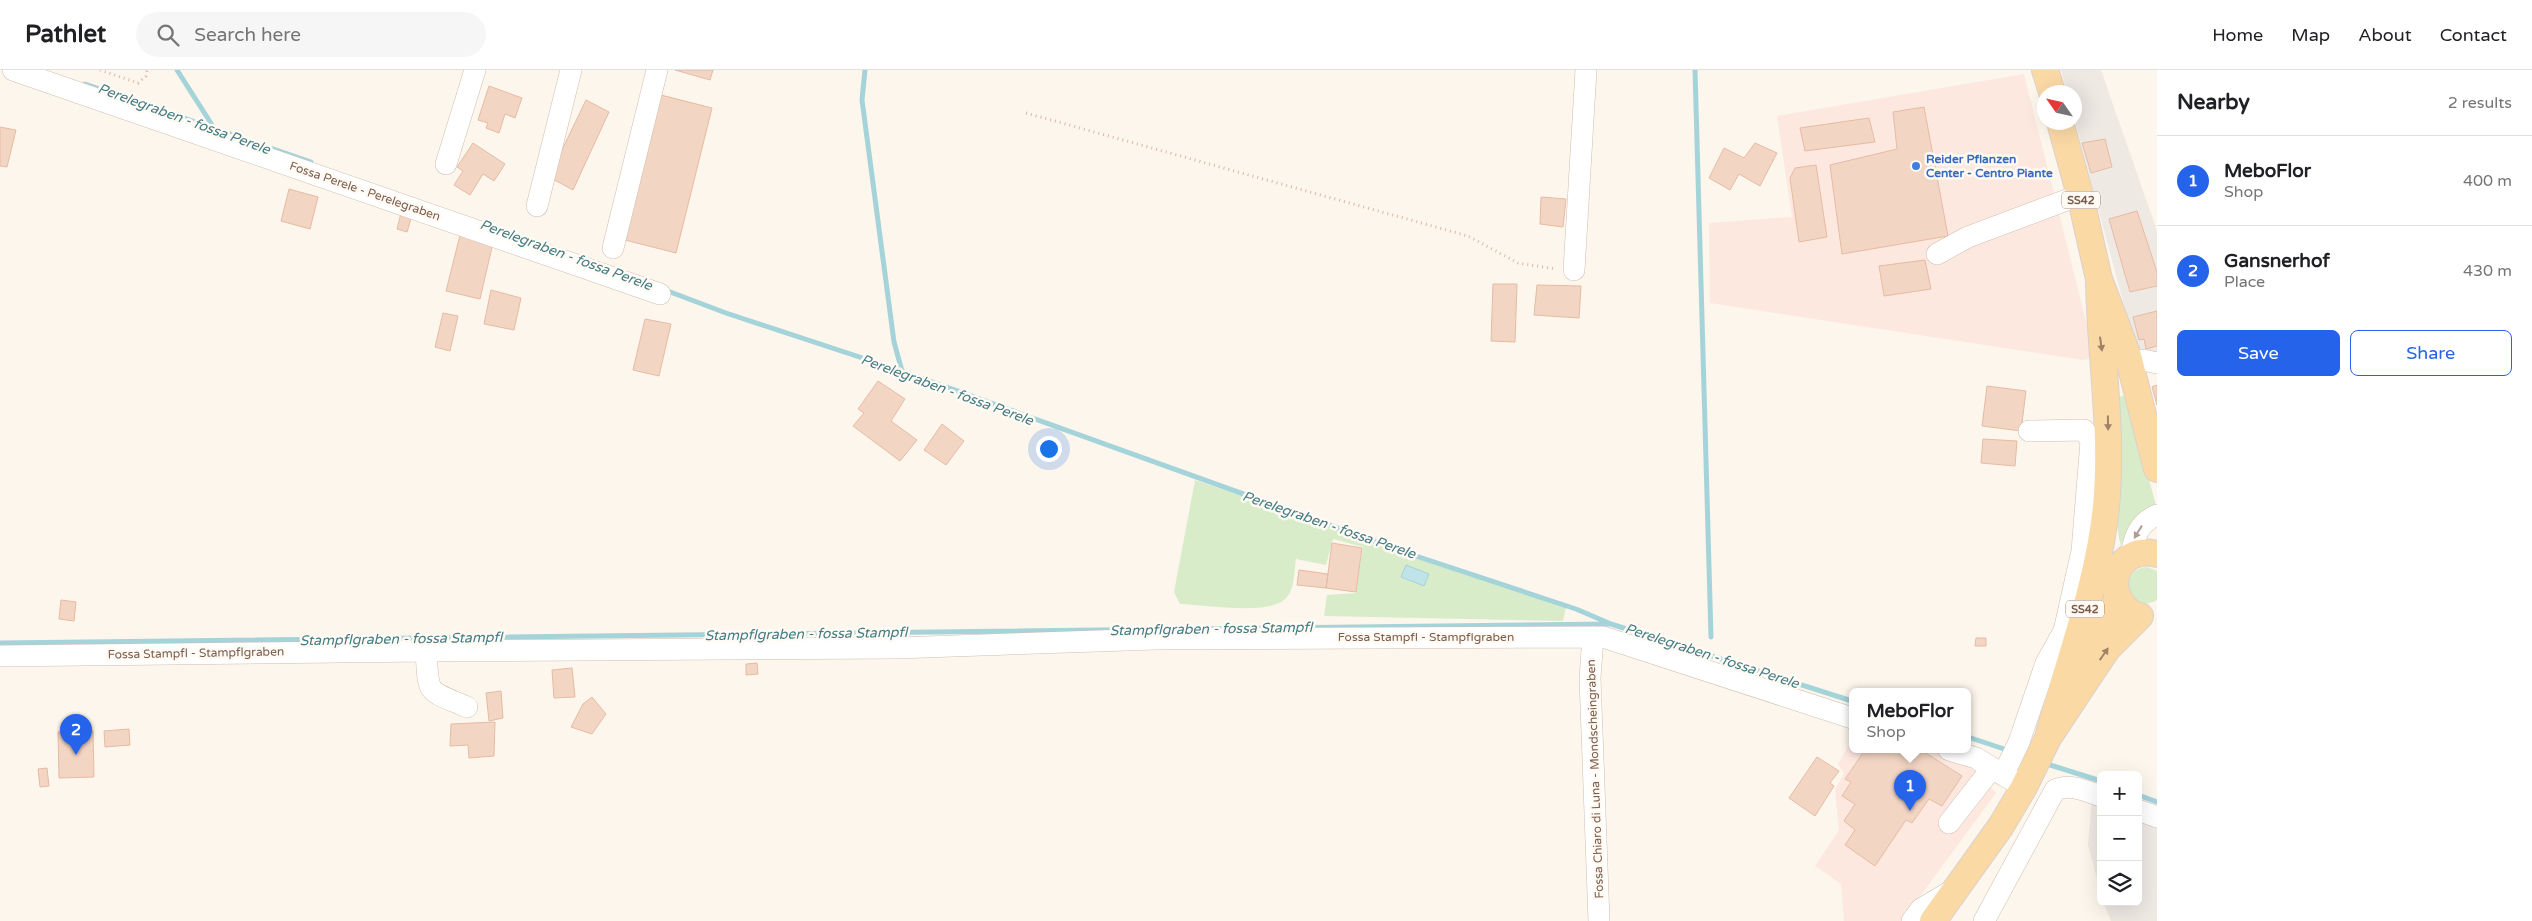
<!DOCTYPE html>
<html lang="en">
<head>
<meta charset="utf-8">
<style>
  body { margin:0; font-family:"Varela Round",sans-serif; background:#f6f6f6; color:#202124 }
  .controls { position:absolute; right:15px; bottom:15px; display:grid; overflow:hidden; border-radius:8px; box-shadow:0 5px 20px #0002 }
  .controls button { width:45px; height:45px; display:grid; place-items:center; padding:0; border:0; border-bottom:1px solid #e0e0e0; background:#fff; color:#202124; font:25px sans-serif }
  .compass { position:absolute; left:2037px; top:15px; width:45px; height:45px; border-radius:50%; background:#fff; box-shadow:0 5px 20px #0002; rotate:304deg }
  .you { position:absolute; left:1048px; top:378px; width:18px; height:18px; margin:-12px; border:4px solid #fff; border-radius:50%; background:#1a73e8; box-shadow:0 0 0 8px #1a73e833 }
  .badge { display:grid; place-items:center; width:32px; height:32px; border-radius:50%; background:#2563eb; color:#fff; font-size:16px; font-weight:700 }
  .pin { position:absolute; translate:-50% -41px; filter:drop-shadow(0 1px 2px #0008) }
  .pin::after { content:''; position:absolute; top:26px; width:18px; height:15px; background:inherit; clip-path:polygon(0 0,100% 0,50% 100%) }
  .popup { position:absolute; left:1849px; top:618px; width:122px; height:65px; box-sizing:border-box; display:grid; place-content:center; border-radius:8px; background:#fff; filter:drop-shadow(0 1px 4px #0005); font-size:16px; white-space:nowrap; color:#757577 }
  .popup b { font-size:19px; color:#202124 }
  .popup::after { content:''; position:absolute; left:50%; top:100%; margin-left:-10px; border:10px solid transparent; border-top-color:#fff }
  .list { margin:0; padding:0; list-style:none }
  h2 { display:flex; justify-content:space-between; align-items:center; height:65px; margin:0; padding:0 20px; font-size:21px }
  h2 small { font-size:16px; font-weight:400; color:#757577 }
  .list li { display:grid; grid-template-columns:32px 1fr auto; gap:15px; align-items:center; box-sizing:border-box; height:90px; padding:0 20px; border-top:1px solid #e0e0e0 }
  .list b { display:block; font-size:19px; white-space:nowrap }
  .list p { margin:0; font-size:16px; white-space:nowrap; color:#757577 }
  .list em { font-size:16px; font-style:normal; color:#757577 }
  .actions { display:flex; gap:10px; padding:15px 20px }
  .actions a { flex:1; padding:11px 0; border:1px solid #2563eb; border-radius:8px; text-align:center; font-size:18px; color:#2563eb }
  .actions .main { background:#2563eb; color:#fff }
  .icon { flex:none; width:28px; height:28px; fill:none; stroke:currentColor; stroke-width:2; stroke-linecap:round; stroke-linejoin:round }
  .map { position:relative; flex:none; width:2157px; height:851px; overflow:hidden }
  header { display:flex; align-items:center; gap:30px; box-sizing:border-box; height:70px; padding:0 25px; background:#fff; border-bottom:1px solid #e0e0e0 }
  header strong { font-size:24px }
  nav { display:flex; gap:28px; margin-inline-start:auto; font-size:18px }
  .search { width:350px; height:45px; background:#f6f6f6; display:flex; align-items:center; gap:12px; box-sizing:border-box; padding:0 18px; border-radius:28px; color:#757577; font-size:19px }
  main { display:flex }
  aside { flex:1; background:#fff }
  .map>svg:first-child { display:block }
  .commercial { fill:#fde8e0 }
  .industrial { fill:#efe9e4 }
  .green { fill:#d8ecc9 }
  .water { fill:#bfe3e8; stroke:#a5d3da }
  .lines { fill:none; stroke-linecap:round; stroke-linejoin:round }
  .stream { stroke:#a5d3da; stroke-width:5 }
  .building { fill:#f3d5c3; stroke:#e6bba3 }
  .minor-casing { stroke:#d1beb0; stroke-width:22 }
  .major-casing { stroke:#dad1cd; stroke-width:28 }
  .path { stroke:#d9b8a5; stroke-width:3; stroke-dasharray:1 4; stroke-linecap:butt }
  .minor { stroke:#fff; stroke-width:21 }
  .major { stroke:#fbd9a5; stroke-width:26 }
  .oneway { fill:#a18267 }
  .oneway2 { fill:#af9d94 }
  .shop-dot { fill:#3f7fe0; stroke:#fffaf3; stroke-width:2 }
  .labels { text-anchor:middle; dominant-baseline:central; stroke-width:5; stroke-linejoin:round; paint-order:stroke }
  .shield { fill:#fffaf3; stroke:#a28b7f; stroke-width:1 }
  .shield-label { font-size:11px; font-weight:bold; fill:#7a5c4d }
  .shop-label { font-size:12px; font-weight:bold; fill:#366cbe; stroke:#fffaf3; text-anchor:start }
  .street-label { font-size:12px; fill:#7a5c4d; stroke:#fffaf3 }
  .water-label { font-size:14px; font-style:italic; fill:#437c86; stroke:#fffaf3 }
</style>
</head>
<body>
<header>
<strong>Pathlet</strong>
<div class="search"><svg class="icon" aria-label="search" viewBox="0 0 24 24"><circle cx="10" cy="10" r="6"/><path d="M15 15l6 6"/></svg>Search here</div>
<nav><a>Home</a><a>Map</a><a>About</a><a>Contact</a></nav>
</header>
<main>
<div class="map">
<svg width="2157" height="851" viewBox="0 0 2157 851">
  <rect width="100%" height="100%" fill="#fdf6ec"/>
  <path class="commercial" d="M2024,4L2095,287L2083,290L1710,233L1709,153L1792,147L1777,46Z
    M1852,670V680H1928L1968,693L1996,723L1902,851H1844L1841,814L1815,796L1839,760L1835,720L1844,703L1838,694Z"/>
  <path class="industrial" d="M2061,0H2101L2157,161V286L2147,284L2135,277L2075,51L2074,22H2067Z
    M2092,728L2101,731V824L2088,775Z
    M2138,745L2157,752V851H2111L2103,832H2138Z"/>
  <path class="green" d="M2126,325L2157,439L2126,463L2121,476C2113,449 2118,420 2119,392C2120,370 2119,348 2119,327Z
    M1195,410L1566,537L1563,551L1324,546L1327,525L1356,523L1363,477L1333,469L1326,495L1296,489C1294,501 1295,522 1284,530C1265,545 1205,535 1180,534L1174,522Z
    M2147,497L2157,501V530C2131,546 2113,501 2147,497Z"/>
  <path class="water" d="M1406,495L1429,504L1424,516L1401,507Z"/>
  <g class="lines">
    <path class="stream" d="M177,0L214,58
      M865,0L862,30L894,272L902,301
      M1695,0L1711,567
      M85,14L311,92
      M665,220L726,243L902,301L1413,485L1576,539L1611,554L1852,631
      M0,573L1609,554
      M1968,667L2010,681
      M2044,693L2101,711
      M2138,725L2157,732"/>
  </g>
  <path class="building" d="M675,0H713L710,10Z
    M489,16L522,28L515,48L505,44L499,63L486,58L488,53L478,50Z
    M661,25L712,38L676,183L625,170Z
    M586,30L609,42L573,120L549,107Z
    M1924,37L1948,166L1842,184L1830,95L1897,79L1893,42Z
    M1869,48L1875,72L1805,81L1800,58Z
    M0,57L16,60L7,97L0,96Z
    M2105,69L2112,97L2091,103L2082,73Z
    M473,73L505,94L494,111L483,104L470,125L454,115L463,101L457,97Z
    M1755,73L1777,83L1760,116L1739,104L1730,120L1709,108L1724,78L1744,88Z
    M1816,95L1827,167L1799,172L1790,108L1795,98Z
    M289,119L318,127L310,159L281,151Z
    M1541,127L1566,129L1563,157L1540,154Z
    M402,139L413,142L407,162L397,159Z
    M2137,141L2157,202V216L2130,222L2109,149Z
    M460,165L493,173L480,229L446,221Z
    M1925,190L1931,219L1884,226L1879,196Z
    M1493,214H1517L1515,272L1491,271Z
    M1537,215L1581,216L1579,248L1534,245Z
    M491,220L521,228L514,260L484,254Z
    M2157,241V276L2146,279L2144,269L2139,270L2133,247Z
    M443,243L458,246L450,281L435,277Z
    M645,249L671,254L659,306L633,300Z
    M878,311L905,329L891,351L917,370L900,391L853,356L864,343L858,339Z
    M2157,315V335L2152,317Z
    M1987,316L2026,321L2021,361L1982,356Z
    M942,354L964,371L946,395L924,380Z
    M1983,369L2017,371L2015,396L1981,393Z
    M1332,473L1362,478L1356,522L1326,518Z
    M1299,500L1328,504L1326,518L1297,515Z
    M61,530L76,532L74,551L59,549Z
    M1976,568H1986V576H1975Z
    M757,593L758,604L746,605V594Z
    M572,598L575,627L554,628L552,600Z
    M501,621L503,648L489,651L486,623Z
    M592,627L606,644L592,664L571,657L583,634Z
    M495,652L494,686L469,688L468,675L450,676L451,654Z
    M129,659L130,675L105,677L104,661Z
    M93,661L94,707L59,708L58,662Z
    M1865,680L1872,683L1874,680H1900L1912,688L1916,680H1921L1962,706L1942,736L1929,729L1912,753L1906,750L1875,796L1845,775L1855,760L1844,751L1855,734L1842,726L1851,712L1845,709Z
    M1817,687L1839,701L1830,713L1834,716L1815,746L1789,728Z
    M47,698L49,716L40,717L38,699Z"/>
  <g class="lines">
    <defs>
      <path id="minor" d="M13,0L660,224
        M446,94L475,0
        M537,136L571,0
        M613,178L657,0
        M1937,184L1968,167L2080,125
        M1574,200L1586,0
        M2143,290L2157,293
        M2131,486C2134,468 2138,453 2157,445
        M1593,567L1590,608L1599,851
        M426,581C429,626 425,619 467,637
        M0,586L426,581L896,578L1156,569L1603,567L1852,648
        M1949,680L1976,688L2015,712
        M2003,705L2019,672L2046,593L2064,561L2082,481L2091,371L2084,360L2029,361
        M2138,740L2157,747
        M1949,753L1992,698
        M1912,851L1921,839L1953,820
        M1984,851L2055,720C2070,713 2086,721 2101,726"/>
      <path id="major" d="M2045,0L2052,22
        M2060,52L2080,125L2099,209L2128,286L2157,399
        M2130,542C2100,518 2119,474 2157,484
        M2082,587L2118,529
        M2048,668C2069,588 2101,509 2107,425C2112,352 2100,281 2099,209
        M1933,851L2001,756L2024,717L2048,668L2089,606L2108,578L2140,546"/>
    </defs>
    <use href="#minor" class="minor-casing"/>
    <use href="#major" class="major-casing"/>
    <path class="path" d="M100,0L138,13L146,6L147,0
      M1026,43L1468,166L1518,193L1556,199"/>
    <use href="#minor" class="minor"/>
    <use href="#major" class="major"/>
  </g>
  <defs><path id="oneway-solid" d="M-6-.8H1V-3.2L6.5 0L1 3.2V.8H-6Z" transform="scale(1.25)"/></defs>
  <g class="oneway">
    <use href="#oneway-solid" transform="translate(2101 274) rotate(82)"/>
    <use href="#oneway-solid" transform="translate(2108 353) rotate(89)"/>
    <use href="#oneway-solid" transform="translate(2104 584) rotate(-55)"/>
  </g>
  <use class="oneway2" href="#oneway-solid" transform="translate(2138 462) rotate(122)"/>
  <circle class="shop-dot" cx="1916" cy="96" r="5"/>
  <g class="labels">
    <g class="shield">
      <rect x="2062" y="121.5" width="38" height="17" rx="4"/>
      <rect x="2066" y="530.5" width="38" height="17" rx="4"/>
    </g>
    <g class="shield-label">
      <text x="2081" y="130">SS42</text>
      <text x="2085" y="539">SS42</text>
    </g>
    <g class="shop-label">
      <text x="1926" y="89">Reider Pflanzen<tspan x="1926" dy="14">Center - Centro Piante</tspan></text>
    </g>
    <g class="street-label">
      <text transform="translate(365 121) rotate(19)">Fossa Perele - Perelegraben</text>
      <text x="1426" y="567">Fossa Stampfl - Stampflgraben</text>
      <text transform="translate(196 583) rotate(-1)">Fossa Stampfl - Stampflgraben</text>
      <text transform="translate(1595 709) rotate(-92)">Fossa Chiaro di Luna - Mondscheingraben</text>
    </g>
    <g class="water-label">
      <text transform="translate(184 49) rotate(20)">Perelegraben - fossa Perele</text>
      <text transform="translate(566 185) rotate(20)">Perelegraben - fossa Perele</text>
      <text transform="translate(947 320) rotate(20)">Perelegraben - fossa Perele</text>
      <text transform="translate(1329 455) rotate(19)">Perelegraben - fossa Perele</text>
      <text transform="translate(1211 559) rotate(-1)">Stampflgraben - fossa Stampfl</text>
      <text transform="translate(806 564) rotate(-1)">Stampflgraben - fossa Stampfl</text>
      <text transform="translate(401 569) rotate(-1)">Stampflgraben - fossa Stampfl</text>
      <text transform="translate(1712 586) rotate(18)">Perelegraben - fossa Perele</text>
    </g>
  </g>
</svg>
<div class="controls">
<button>+</button>
<button>−</button>
<button><svg class="icon" aria-label="layers" viewBox="0 0 24 24"><path d="M12 4l9 5-9 5-9-5zM3 14l9 5 9-5"/></svg></button>
</div>
<svg class="compass" viewBox="-18 -18 36 36"><path d="M0-13l5 13h-10z" fill="#e53935"/><path d="M0 13l5-13h-10z" fill="#757577"/></svg>
<div class="you"></div>
<div class="pin badge" style="left:1910px;top:741px">1</div>
<div class="popup"><b>MeboFlor</b>Shop</div>
<div class="pin badge" style="left:76px;top:685px">2</div>
</div>
<aside>
<h2>Nearby<small>2 results</small></h2>
<ul class="list">
<li><span class="badge">1</span><div><b>MeboFlor</b><p>Shop</p></div><em>400 m</em></li>
<li><span class="badge">2</span><div><b>Gansnerhof</b><p>Place</p></div><em>430 m</em></li>
</ul>
<div class="actions"><a class="main">Save</a><a>Share</a></div>
</aside>
</main>
</body>
</html>
